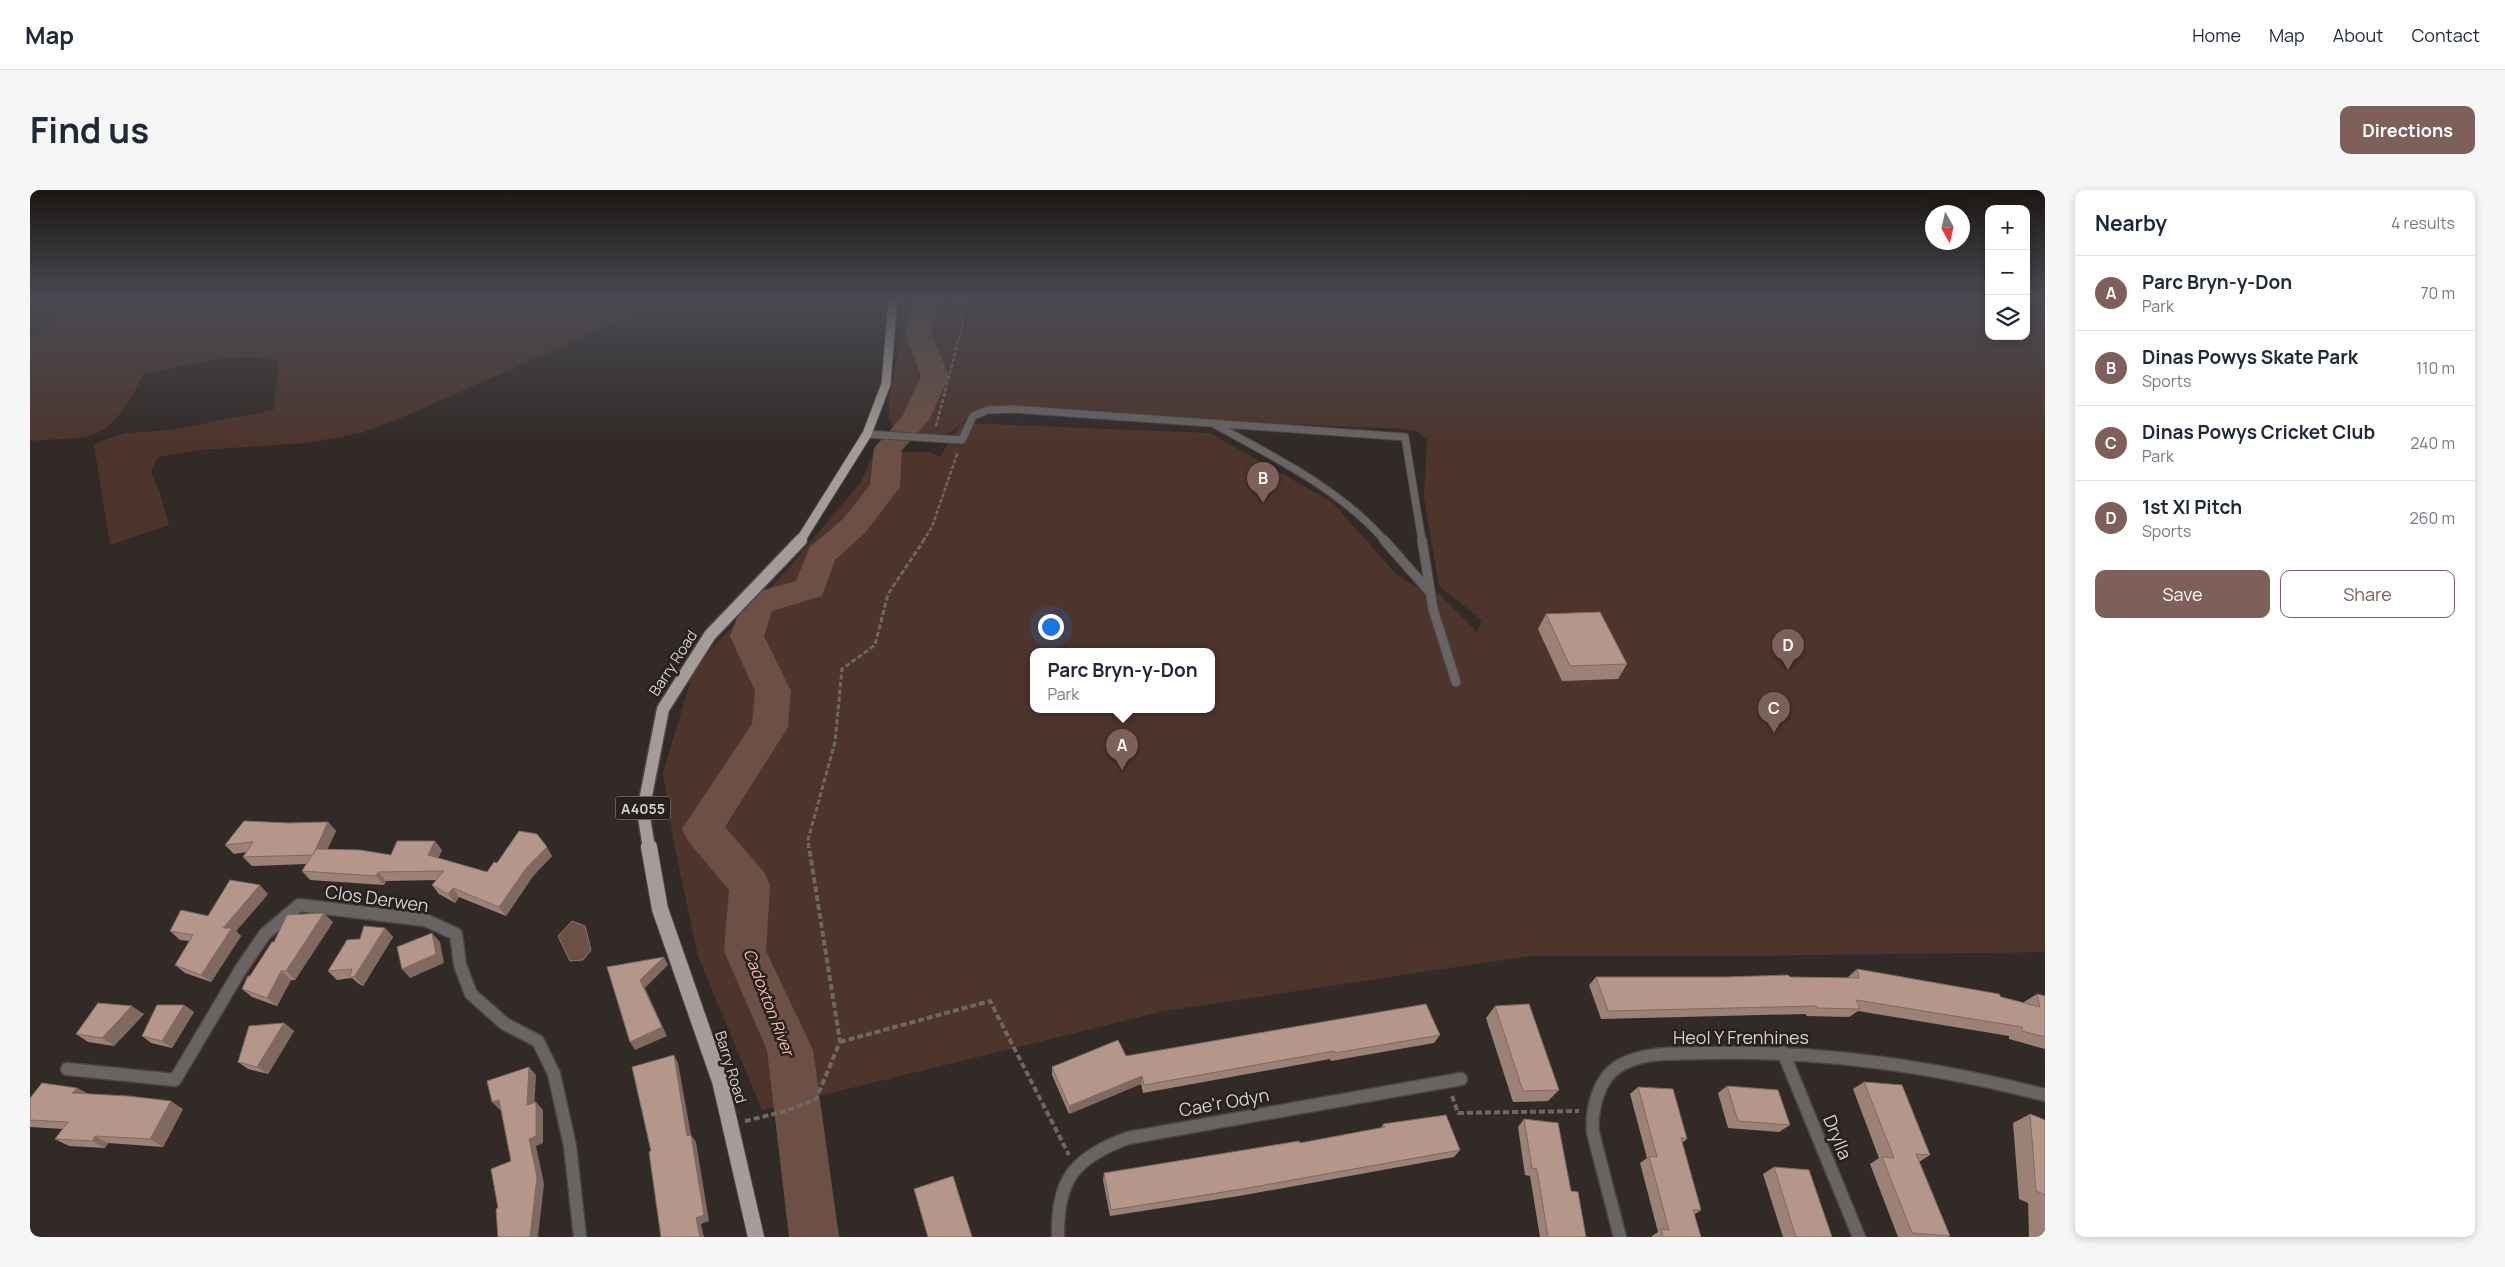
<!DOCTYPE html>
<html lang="en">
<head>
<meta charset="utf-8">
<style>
  body { margin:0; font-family:Manrope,sans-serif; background:#f6f6f7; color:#1f2937 }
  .controls { position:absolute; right:15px; top:15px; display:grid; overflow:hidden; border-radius:10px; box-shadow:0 2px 8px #0003 }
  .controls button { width:45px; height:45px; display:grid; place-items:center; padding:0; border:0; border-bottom:1px solid #e0e1e3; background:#fff; color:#1f2937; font:25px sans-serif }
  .compass { position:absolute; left:1895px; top:15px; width:45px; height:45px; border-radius:50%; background:#fff; box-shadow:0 2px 8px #0003; rotate:172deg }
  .you { position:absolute; left:1020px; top:436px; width:18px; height:18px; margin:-12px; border:4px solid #fff; border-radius:50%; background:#1a73e8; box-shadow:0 0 0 8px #1a73e833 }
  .badge { display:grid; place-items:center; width:32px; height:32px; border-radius:50%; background:#7e5f59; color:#fff; font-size:16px; font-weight:700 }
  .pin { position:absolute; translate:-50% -41px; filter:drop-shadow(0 1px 2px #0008) }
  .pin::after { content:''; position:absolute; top:26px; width:18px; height:15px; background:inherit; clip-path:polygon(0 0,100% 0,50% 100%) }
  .popup { position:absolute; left:1000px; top:458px; width:185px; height:65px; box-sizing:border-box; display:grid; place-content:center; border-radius:10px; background:#fff; filter:drop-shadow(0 1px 4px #0005); font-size:16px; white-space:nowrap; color:#747a83 }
  .popup b { font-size:19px; color:#1f2937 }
  .popup::after { content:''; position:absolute; left:50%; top:100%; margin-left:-10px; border:10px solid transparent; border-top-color:#fff }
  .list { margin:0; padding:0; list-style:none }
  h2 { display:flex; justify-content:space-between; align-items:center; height:65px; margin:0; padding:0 20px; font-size:21px }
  h2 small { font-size:16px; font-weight:400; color:#747a83 }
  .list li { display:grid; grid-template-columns:32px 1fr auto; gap:15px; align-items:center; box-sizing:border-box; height:75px; padding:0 20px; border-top:1px solid #e0e1e3 }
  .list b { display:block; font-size:19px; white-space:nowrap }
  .list p { margin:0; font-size:16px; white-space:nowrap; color:#747a83 }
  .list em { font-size:16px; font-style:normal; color:#747a83 }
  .actions { display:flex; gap:10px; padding:15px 20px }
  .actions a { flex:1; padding:11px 0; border:1px solid #7e5f59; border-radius:10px; text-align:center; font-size:18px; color:#7e5f59 }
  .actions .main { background:#7e5f59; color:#fff }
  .icon { flex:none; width:28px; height:28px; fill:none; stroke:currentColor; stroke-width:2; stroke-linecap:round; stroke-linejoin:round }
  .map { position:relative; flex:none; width:2015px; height:1047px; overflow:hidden; border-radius:10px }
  header { display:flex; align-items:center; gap:30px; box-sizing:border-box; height:70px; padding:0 25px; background:#fff; border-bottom:1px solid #e0e1e3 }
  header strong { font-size:24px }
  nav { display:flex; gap:28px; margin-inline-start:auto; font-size:18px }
  .intro { display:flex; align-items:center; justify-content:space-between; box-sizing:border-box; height:120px; padding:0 30px }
  h1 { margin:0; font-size:35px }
  .button { padding:12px 22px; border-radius:10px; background:#7e5f59; color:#fff; font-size:18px; font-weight:700 }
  main { display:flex; gap:30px; padding:0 30px }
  aside { flex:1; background:#fff; border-radius:10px; box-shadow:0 2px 8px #0003 }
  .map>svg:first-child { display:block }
  .green { fill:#4d352d; fill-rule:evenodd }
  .water { fill:#6c5045; stroke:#8c766e }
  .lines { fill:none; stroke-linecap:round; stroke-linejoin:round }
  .river { fill:#6c5045; fill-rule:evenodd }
  .lane-far1-casing { stroke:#4c4542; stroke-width:9 }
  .lane-casing { stroke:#4c4542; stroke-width:11 }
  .street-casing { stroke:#4c4542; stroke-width:15 }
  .primary-far2-casing { stroke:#4c4542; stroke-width:11 }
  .primary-far1-casing { stroke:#4c4542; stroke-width:15 }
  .primary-casing { stroke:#4c4542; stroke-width:18 }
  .path-far2 { stroke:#6f6765; stroke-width:2.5; stroke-dasharray:4 2; stroke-linecap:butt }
  .path-far1 { stroke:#6f6765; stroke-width:3; stroke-dasharray:5 2.5; stroke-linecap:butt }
  .path { stroke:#6f6765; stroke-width:4; stroke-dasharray:6 3; stroke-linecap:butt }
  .lane-far1 { stroke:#696463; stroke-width:7 }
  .lane { stroke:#696463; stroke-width:9 }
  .street { stroke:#696463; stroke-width:12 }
  .primary-far2 { stroke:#a59c99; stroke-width:9 }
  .primary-far1 { stroke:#a59c99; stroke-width:12 }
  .primary { stroke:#a59c99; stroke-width:16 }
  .wall { fill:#9c8177 }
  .shaded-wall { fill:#7f6961 }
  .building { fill:#b5968a; stroke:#7f6961 }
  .labels { text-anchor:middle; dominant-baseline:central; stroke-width:5; stroke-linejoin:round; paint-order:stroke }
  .shield { fill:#28201e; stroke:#a29b9a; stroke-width:1 }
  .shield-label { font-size:14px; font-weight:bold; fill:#d6d0cf }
  .street-label { font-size:15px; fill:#d6d0cf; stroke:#28201e }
  .water-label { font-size:16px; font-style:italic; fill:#f7beaa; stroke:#28201e }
  .near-street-label { font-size:18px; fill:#d6d0cf; stroke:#28201e }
</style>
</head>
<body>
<header>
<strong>Map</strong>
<nav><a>Home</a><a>Map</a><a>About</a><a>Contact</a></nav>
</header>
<div class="intro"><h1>Find us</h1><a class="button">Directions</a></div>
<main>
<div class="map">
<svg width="2015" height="1047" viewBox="0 0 2015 1047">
  <rect width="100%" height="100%" fill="#322a27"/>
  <path class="green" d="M57,108H641L378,225L331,243L277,253L170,260L128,267L121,281L131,307L139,335L80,355L64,254L95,243L140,240L244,220L249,171C205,161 158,175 114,184C97,213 85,245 47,248C31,250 16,249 0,251V148Z
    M872,108H1959V146H1996V116L2015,129V762L1720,766H1499L1134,821L732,920L668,766L644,654L633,583L665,476L756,381L831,292L844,262H901L910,267L931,233L1180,243L1302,312L1366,384L1390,399L1407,402L1447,442L1452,430L1409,396L1394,307L1397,250L1387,241L1376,239L1151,229L984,217L945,222L922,241L907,246L878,244L864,239C850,219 868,174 870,151C871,137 871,122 872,108ZM1003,461H1181V519H1003Z"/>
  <path class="water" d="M542,731L555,736L561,760L553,770L540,771L528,746Z"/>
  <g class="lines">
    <path class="river" d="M886,108H910L901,143L919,186L899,230L872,260L870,297L835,343L805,370L792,406L742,421L734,446L761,501L758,537L695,637L734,682L740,695L736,761L783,860L809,1047H759L737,860L694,761L699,700L658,651L652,639L722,534L725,501L700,446L716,405L766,391L780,357L813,329L840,295L844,258L872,227L891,186L875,143Z"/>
    <defs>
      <path id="lane-far1" d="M1184,234C1244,267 1310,299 1355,351
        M837,244L932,250L943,226L958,220L983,219L1375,247L1392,351"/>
      <path id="lane" d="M1354,350L1399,401
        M1392,350L1403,419L1426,492"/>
      <path id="street" d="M1753,862L1829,1047
        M37,879L145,890L211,779L235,744L269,715L395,730L426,744L430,775L441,804L475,834L508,851L524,884L540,956L550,1047
        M1028,1047C1027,989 1044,968 1098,948L1431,889
        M1590,1047L1563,943C1561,920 1568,889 1589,876C1614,861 1647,864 1675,863C1791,860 1903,876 2015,905"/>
      <path id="primary-far2" d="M770,351L837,244L856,194L863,108"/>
      <path id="primary-far1" d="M619,658L613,621L633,519L680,445L771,350"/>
      <path id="primary" d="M619,657L630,719L690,891L726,1047"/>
    </defs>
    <use href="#lane-far1" class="lane-far1-casing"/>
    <use href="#lane" class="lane-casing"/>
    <use href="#street" class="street-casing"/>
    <use href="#primary-far2" class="primary-far2-casing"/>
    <use href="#primary-far1" class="primary-far1-casing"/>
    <use href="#primary" class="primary-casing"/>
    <path class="path-far2" d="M906,236L933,133L929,108
      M893,351L902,337L927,264L925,262"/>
    <path class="path-far1" d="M779,658L778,650L805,552L812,479L845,455L858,404L894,350"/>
    <path class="path" d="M810,852L960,811L1039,965
      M1422,906L1428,923L1549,921
      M715,931L756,921L786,909L810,852L779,657"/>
    <use href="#lane-far1" class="lane-far1"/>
    <use href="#lane" class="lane"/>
    <use href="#street" class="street"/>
    <use href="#primary-far2" class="primary-far2"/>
    <use href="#primary-far1" class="primary-far1"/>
    <use href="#primary" class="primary"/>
  </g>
  <path class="wall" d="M1516,424L1597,474L1588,489L1532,491L1508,439Z
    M298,632L306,641L297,660L361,665L412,660L408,668L457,682L467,673L522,666L503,686L476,726L429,707L425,713L409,704L402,695L407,690L356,691L354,695L280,690L272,681L276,674L222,676L213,667L216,662L204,664L195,655L259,633Z
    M238,704L206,741L211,746L181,792L155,783L145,775L160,751L150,750L140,741Z
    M303,732L265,790H261L247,816L222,807L212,799L244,752Z
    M355,738L363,747L333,796L329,794L322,788L307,790L298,781L330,749Z
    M1827,779L1971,807L1994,813V812L2007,804L2015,806V859L1979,849V846L1828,821L1819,827L1777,826L1775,824L1571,829L1559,795L1566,787L1817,788Z
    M154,815L164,822L142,858L121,853L112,846Z
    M1465,816L1529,900L1518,911L1483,912L1456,828Z
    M114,824L84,856L58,852L46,844Z
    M254,833L264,841L238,884L218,879L208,872Z
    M1410,845L1404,853L1301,871L1300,869L1113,903L1111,894L1039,924L1022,885V877L1096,866Z
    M1834,892L1900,965L1889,972L1920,1046L1918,1047H1868L1840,974L1849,968L1823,899Z
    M1697,896L1760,935L1749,942L1698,938L1688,903Z
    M1608,897L1657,949L1652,953L1671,1020L1664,1025L1671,1047H1622V1046L1628,1042L1610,973L1617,968L1600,904Z
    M47,898L58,904L153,919L133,957L78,953L75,958L39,956L25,949L33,939L0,937V908Z
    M2000,924L2015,930V1047H1999L1998,1013L1989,1009L1983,933Z
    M1494,929L1541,1001L1556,1047H1510L1500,986L1495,985L1488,937Z
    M1353,934L1430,960L1424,967L1209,1006L1080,1026L1073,990L1074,983L1270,953L1351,938Z
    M1744,977L1802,1047H1753L1733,984Z"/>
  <path class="shaded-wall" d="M298,632L306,641L291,673L283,665Z
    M405,651L412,660L405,674L398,665Z
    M517,657L522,666L503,686L476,726L469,717L497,677Z
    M348,682L356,691L354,695L346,686Z
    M230,695L238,704L206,741L211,746L181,792L171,785L193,738Z
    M423,698L429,707L425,713L418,704Z
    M294,723L303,732L265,790L256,781Z
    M355,738L363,747L333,796L324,787Z
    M402,743L410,752L414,773L380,788L372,779Z
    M634,767L638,775L615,798L637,846L605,860L600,852L610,790Z
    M251,781L261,790L247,816L237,808Z
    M154,815L164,822L142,858L132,851Z
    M102,816L114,824L84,856L72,848Z
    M254,833L264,841L238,884L227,877Z
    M644,865L648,873L662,950L661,945L666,952L679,1031L671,1034L674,1047H670L666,1028L657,946Z
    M499,877L506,885L504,922L497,915Z
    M1112,886L1111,894L1039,924V916Z
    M47,898L60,905L42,903Z
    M469,910L477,917L470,920L462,912Z
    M141,911L153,919L133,957L120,949Z
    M506,912L513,920V953L506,956L514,994L508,1047H500L499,949Z
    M65,946L78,953L75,958L62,951Z"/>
  <path class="building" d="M1570,422L1597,474L1540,476L1516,424Z
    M214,631L259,633L298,632L283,665L286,659L330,660L361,665L367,651H405L398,665L457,682L464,672L467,673L489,641L507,644L517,657L497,677L469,717L423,698L418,704L402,695L414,681L348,682L346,686L272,681L282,665L213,667L223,652L195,655Z
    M200,690L230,695L193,738H202L171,785L145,775L163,745L140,741L151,720L178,726Z
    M294,723L256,781H251L237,808L212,799L218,786H220L242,752H244L257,725Z
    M334,736L355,738L324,787L320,786L322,779L298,781L317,750L330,749Z
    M402,743L406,764L372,779L367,757Z
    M634,767L610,790L632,837L600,852L577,777Z
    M1827,779L1969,804L1971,807L2010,817L2007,804L2015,806V847L1992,841V837L1826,810L1830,819L1787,818L1786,816L1578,821L1566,787H1695L1758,785L1760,787L1829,788Z
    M68,813L102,816L72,848L46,844Z
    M1396,814L1410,845L1305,863L1304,861L1114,895L1112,886L1039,916L1022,877L1088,850L1096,866Z
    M1499,814L1529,900L1493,901L1465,816Z
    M127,815H154L132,851L112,846Z
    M254,833L227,877L208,872L219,836Z
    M644,865L657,946L661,945L674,1025L666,1028L670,1047H631L619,962L621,961L602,877Z
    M499,877L497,915L506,912V946L499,949L507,987L500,1047H468L466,1019L468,1018L461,979L481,971L469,910L462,912L457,891Z
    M1834,892L1872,895L1900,965L1886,964L1920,1046L1882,1043L1852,967L1864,968Z
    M12,893L47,898L42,903L98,906L141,911L120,949L65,946L62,951L25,949L38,932L0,930V908Z
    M1697,896L1748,900L1760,935L1708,931Z
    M1608,897L1643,899L1657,949L1651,948L1671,1020H1663L1671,1047H1633L1631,1039L1639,1040L1619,966L1627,967Z
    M2000,924L2015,930V1005L2006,1001Z
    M1416,925L1430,960L1212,999L1081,1020L1074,983L1269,951L1270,953L1355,937L1353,934Z
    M1494,929L1528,933L1541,1001L1548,1002L1556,1047H1518L1507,979L1502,978Z
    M1744,977L1779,980L1802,1047H1766Z
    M923,986L942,1047H898L884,999Z"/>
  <linearGradient id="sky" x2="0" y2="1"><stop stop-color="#1c1715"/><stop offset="0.43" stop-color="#494a52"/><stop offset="1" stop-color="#494a52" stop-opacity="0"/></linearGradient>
  <rect width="2015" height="254" fill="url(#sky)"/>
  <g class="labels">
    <rect class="shield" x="585.5" y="606.5" width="55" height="23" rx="4"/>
    <g class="shield-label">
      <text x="613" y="618">A4055</text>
    </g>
    <g class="street-label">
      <text transform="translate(643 473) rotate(-57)">Barry Road</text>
      <text transform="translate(701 877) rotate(73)">Barry Road</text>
    </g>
    <g class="water-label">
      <text transform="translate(739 812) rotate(69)">Cadoxton River</text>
    </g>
    <g class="near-street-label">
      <text transform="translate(347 708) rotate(8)">Clos Derwen</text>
      <text x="1711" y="847">Heol Y Frenhines</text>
      <text transform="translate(1194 912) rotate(-10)">Cae'r Odyn</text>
      <text transform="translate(1808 947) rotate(68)">Drylla</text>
    </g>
  </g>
</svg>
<div class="controls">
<button>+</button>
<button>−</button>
<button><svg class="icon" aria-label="layers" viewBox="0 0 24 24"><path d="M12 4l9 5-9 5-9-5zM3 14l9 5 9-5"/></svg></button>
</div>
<svg class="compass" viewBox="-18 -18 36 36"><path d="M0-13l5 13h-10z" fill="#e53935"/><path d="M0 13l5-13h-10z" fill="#747a83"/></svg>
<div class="you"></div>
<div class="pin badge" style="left:1092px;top:580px">A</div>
<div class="popup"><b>Parc Bryn-y-Don</b>Park</div>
<div class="pin badge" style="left:1233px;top:313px">B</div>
<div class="pin badge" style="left:1744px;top:543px">C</div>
<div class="pin badge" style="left:1758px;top:480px">D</div>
</div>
<aside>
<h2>Nearby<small>4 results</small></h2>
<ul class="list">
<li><span class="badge">A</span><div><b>Parc Bryn-y-Don</b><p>Park</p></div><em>70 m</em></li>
<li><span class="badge">B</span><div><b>Dinas Powys Skate Park</b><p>Sports</p></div><em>110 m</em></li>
<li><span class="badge">C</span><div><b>Dinas Powys Cricket Club</b><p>Park</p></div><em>240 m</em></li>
<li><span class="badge">D</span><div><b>1st XI Pitch</b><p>Sports</p></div><em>260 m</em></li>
</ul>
<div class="actions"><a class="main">Save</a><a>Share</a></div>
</aside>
</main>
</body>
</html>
